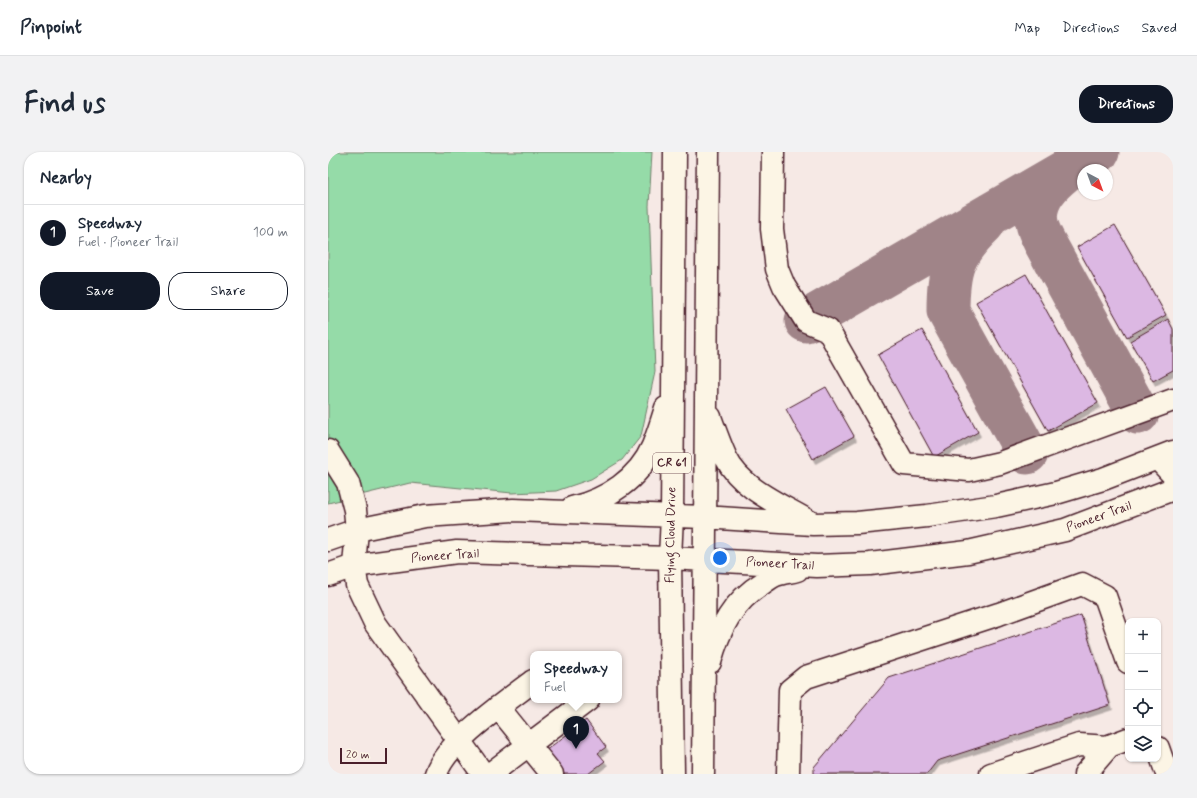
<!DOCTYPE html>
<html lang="en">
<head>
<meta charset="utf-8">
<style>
  body { margin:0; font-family:Mynerve,sans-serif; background:#f2f2f3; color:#1f2937 }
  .controls { position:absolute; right:12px; bottom:12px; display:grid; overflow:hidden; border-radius:8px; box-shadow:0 1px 3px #0004 }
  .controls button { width:36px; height:36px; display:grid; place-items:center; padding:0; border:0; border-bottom:1px solid #e0e1e3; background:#fff; color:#1f2937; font:20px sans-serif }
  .compass { position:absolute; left:749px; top:12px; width:36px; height:36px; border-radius:50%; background:#fff; box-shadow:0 1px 3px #0004; rotate:139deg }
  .scale { position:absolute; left:12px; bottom:10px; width:47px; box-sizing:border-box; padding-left:4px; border:2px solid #4a1f2b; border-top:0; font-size:11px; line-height:14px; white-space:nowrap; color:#4a1f2b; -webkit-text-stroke:3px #fcf5e5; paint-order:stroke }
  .you { position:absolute; left:392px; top:406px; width:14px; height:14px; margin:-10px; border:3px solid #fff; border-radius:50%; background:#1a73e8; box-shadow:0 0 0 6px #1a73e833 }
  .badge { display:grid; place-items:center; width:26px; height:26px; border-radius:50%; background:#111827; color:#fff; font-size:13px; font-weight:700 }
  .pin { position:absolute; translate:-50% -33px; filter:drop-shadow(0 1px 2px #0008) }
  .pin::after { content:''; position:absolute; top:21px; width:14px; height:12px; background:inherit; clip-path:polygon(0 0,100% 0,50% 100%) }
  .popup { position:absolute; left:202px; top:499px; width:92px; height:52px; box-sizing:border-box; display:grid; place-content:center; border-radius:8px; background:#fff; filter:drop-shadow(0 1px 3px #0005); font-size:13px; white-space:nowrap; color:#747a83 }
  .popup b { font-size:15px; color:#1f2937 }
  .popup::after { content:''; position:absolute; left:50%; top:100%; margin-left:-8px; border:8px solid transparent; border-top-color:#fff }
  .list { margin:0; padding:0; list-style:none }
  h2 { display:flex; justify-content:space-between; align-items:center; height:52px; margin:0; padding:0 16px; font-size:17px }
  h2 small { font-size:13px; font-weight:400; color:#747a83 }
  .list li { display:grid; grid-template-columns:26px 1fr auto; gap:12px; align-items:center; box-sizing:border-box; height:56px; padding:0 16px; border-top:1px solid #e0e1e3 }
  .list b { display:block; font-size:15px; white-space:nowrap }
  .list p { margin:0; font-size:13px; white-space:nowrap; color:#747a83 }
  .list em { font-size:13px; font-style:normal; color:#747a83 }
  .actions { display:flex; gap:8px; padding:12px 16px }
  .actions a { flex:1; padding:9px 0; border:1px solid #111827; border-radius:16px; text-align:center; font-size:14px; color:#111827 }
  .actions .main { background:#111827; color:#fff }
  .icon { flex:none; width:22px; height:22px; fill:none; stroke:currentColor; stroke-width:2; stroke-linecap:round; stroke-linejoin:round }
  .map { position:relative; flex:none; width:845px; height:622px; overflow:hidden; border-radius:16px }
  header { display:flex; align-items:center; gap:24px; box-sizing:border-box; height:56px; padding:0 20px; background:#fff; border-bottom:1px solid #e0e1e3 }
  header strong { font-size:19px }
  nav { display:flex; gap:22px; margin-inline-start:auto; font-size:14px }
  .intro { display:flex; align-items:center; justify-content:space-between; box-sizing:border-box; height:96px; padding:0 24px }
  h1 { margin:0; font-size:28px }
  .button { padding:10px 18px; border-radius:16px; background:#111827; color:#fff; font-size:14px; font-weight:700 }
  main { display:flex; gap:24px; padding:0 24px }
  aside { flex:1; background:#fff; border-radius:16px; box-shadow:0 1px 3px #0004 }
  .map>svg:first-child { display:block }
  .green { fill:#95dba8; stroke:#707d6a }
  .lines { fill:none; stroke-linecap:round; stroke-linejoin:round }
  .taxiway { stroke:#a08488; stroke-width:43 }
  .building { fill:#dcb8e3; stroke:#4a1f2b; filter:url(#shadow) }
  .minor-casing { stroke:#4a1f2b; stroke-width:25 }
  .major-casing { stroke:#4a1f2b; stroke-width:25 }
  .minor { stroke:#fcf5e5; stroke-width:22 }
  .major { stroke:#fcf5e5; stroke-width:22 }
  .labels { text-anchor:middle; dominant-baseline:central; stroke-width:4; stroke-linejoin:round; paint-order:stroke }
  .shield { fill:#fcf5e5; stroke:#7f5f63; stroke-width:1 }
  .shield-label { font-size:12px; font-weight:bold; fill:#4a1f2b }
  .street-label { font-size:13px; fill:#4a1f2b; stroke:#fcf5e5 }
</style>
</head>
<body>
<header>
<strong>Pinpoint</strong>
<nav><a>Map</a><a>Directions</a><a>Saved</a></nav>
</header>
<div class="intro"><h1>Find us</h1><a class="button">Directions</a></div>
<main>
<aside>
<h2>Nearby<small></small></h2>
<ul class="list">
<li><span class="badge">1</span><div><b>Speedway</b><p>Fuel · Pioneer Trail</p></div><em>100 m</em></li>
</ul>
<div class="actions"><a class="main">Save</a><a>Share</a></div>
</aside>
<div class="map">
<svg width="845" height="622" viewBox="0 0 845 622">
  <defs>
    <filter id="shadow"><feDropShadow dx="2.5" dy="4.5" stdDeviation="0" flood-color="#0004"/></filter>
  </defs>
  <rect width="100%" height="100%" fill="#f6e9e5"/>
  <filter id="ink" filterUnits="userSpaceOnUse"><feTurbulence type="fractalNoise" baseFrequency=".025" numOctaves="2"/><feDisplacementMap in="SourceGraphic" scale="8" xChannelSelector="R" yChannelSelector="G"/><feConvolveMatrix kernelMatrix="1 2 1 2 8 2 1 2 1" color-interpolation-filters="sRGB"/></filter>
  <g filter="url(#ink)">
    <path class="green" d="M0,0H324L321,54L327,220L313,284L294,308L263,327L228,339L184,341L82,331L0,351Z"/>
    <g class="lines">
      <path class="taxiway" d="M735,21C720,33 705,50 709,71C710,78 714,85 717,91L810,261
        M656,71C625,101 620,116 620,159L699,301
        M478,169L770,0"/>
    </g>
    <path class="building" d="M787,73L838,163L799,185L749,95Z
      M698,122L770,251L720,279L648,150Z
      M840,167L845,177V218L825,229L802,189Z
      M594,178L650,280L606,305L550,203Z
      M498,235L526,284L485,307L458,257Z
      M753,463L782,553L609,609L599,622H486V615L561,526Z
      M258,568L278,595L270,601L277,609L260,622H235L217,599Z"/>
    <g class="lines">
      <defs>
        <path id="minor" d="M445,0L444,77L449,117L456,134L478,169L500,178L576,312L641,318L672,311L845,248
          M0,299L20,331L27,358L29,378L26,414L29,433L47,471L155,622
          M830,307L845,323
          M170,555L224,622
          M830,596L839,622
          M108,622C117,591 179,549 205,529
          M162,622L260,548
          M460,622L462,538L478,525L671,462L754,432L777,444L800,510
          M663,622L751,593L780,595
          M757,622L781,594L800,587"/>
        <path id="major" d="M382,265C387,279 392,293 398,306C413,337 454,353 482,370
          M244,356C278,348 311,327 325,294C330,282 334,269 338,256
          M0,388L29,378L97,364L185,358L376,365L485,372L529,371L599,364L668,354L728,341L775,327L845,300
          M0,423L26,414L129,400L342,406L489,414L542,412L640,400L737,378L845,337
          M382,510C391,477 405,449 435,431C439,428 444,424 448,423C455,420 463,420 469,418
          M345,622L342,406L344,364L347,0
          M375,622L380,0"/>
      </defs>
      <use href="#minor" class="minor-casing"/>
      <use href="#major" class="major-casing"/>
      <use href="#minor" class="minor"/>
      <use href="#major" class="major"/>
    </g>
  </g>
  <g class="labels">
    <rect class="shield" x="325" y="301" width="38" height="20" rx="3"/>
    <g class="shield-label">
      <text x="344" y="311">CR 61</text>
    </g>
    <g class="street-label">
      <text transform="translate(771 365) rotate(-20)">Pioneer Trail</text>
      <text transform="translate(343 383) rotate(-89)">Flying Cloud Drive</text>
      <text transform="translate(117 404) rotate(-4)">Pioneer Trail</text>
      <text transform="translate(452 412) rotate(3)">Pioneer Trail</text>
    </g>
  </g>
</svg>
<div class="controls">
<button>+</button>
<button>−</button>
<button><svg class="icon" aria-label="locate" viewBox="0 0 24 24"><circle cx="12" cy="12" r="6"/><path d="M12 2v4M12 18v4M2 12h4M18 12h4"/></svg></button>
<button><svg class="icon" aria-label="layers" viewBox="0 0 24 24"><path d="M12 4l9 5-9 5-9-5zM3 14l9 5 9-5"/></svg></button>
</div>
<svg class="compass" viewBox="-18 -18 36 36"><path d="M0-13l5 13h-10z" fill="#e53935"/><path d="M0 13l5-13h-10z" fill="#747a83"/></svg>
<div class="scale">20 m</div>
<div class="you"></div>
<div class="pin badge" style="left:248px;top:597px">1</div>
<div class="popup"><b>Speedway</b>Fuel</div>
</div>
</main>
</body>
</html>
